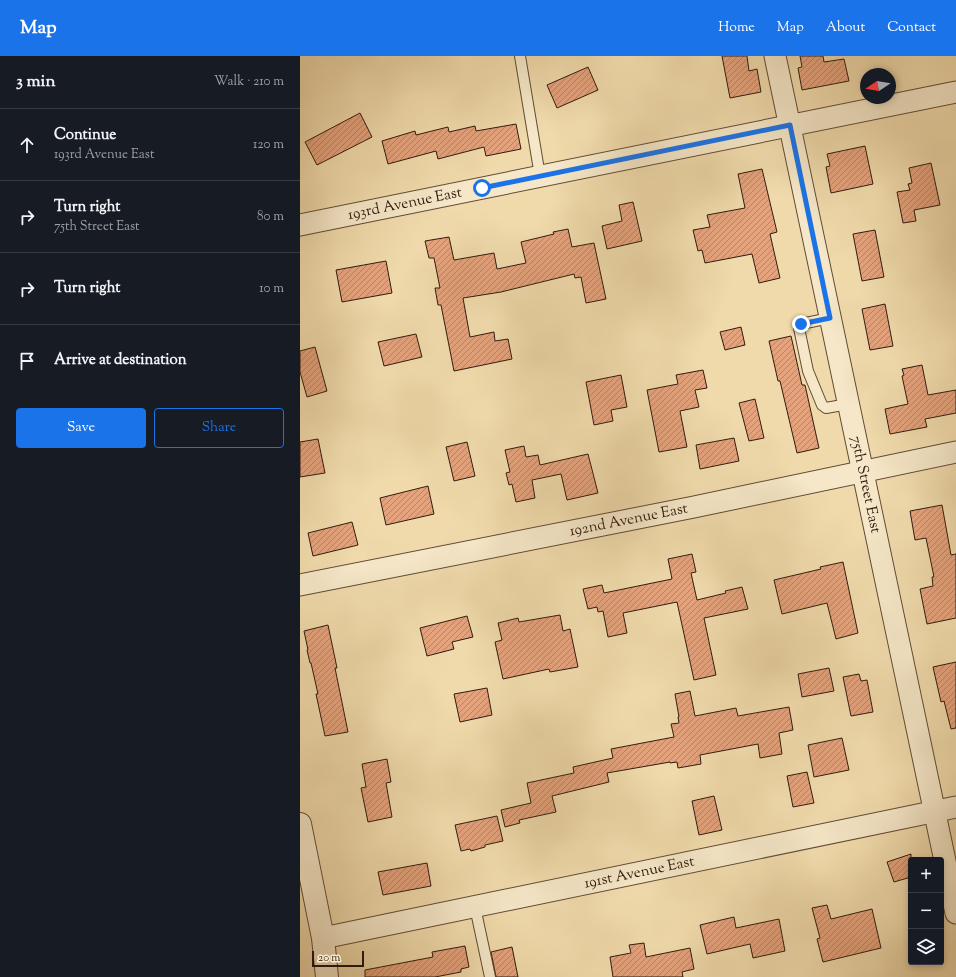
<!DOCTYPE html>
<html lang="en">
<head>
<meta charset="utf-8">
<style>
  body { margin:0; font-family:"Sorts Mill Goudy",serif; background:#242831; color:#f1f3f6 }
  .controls { position:absolute; right:12px; bottom:12px; display:grid; overflow:hidden; border-radius:4px; box-shadow:0 2px 6px #0003 }
  .controls button { width:36px; height:36px; display:grid; place-items:center; padding:0; border:0; border-bottom:1px solid #363941; background:#171b24; color:#f1f3f6; font:20px sans-serif }
  .compass { position:absolute; left:560px; top:12px; width:36px; height:36px; border-radius:50%; background:#171b24; box-shadow:0 2px 6px #0003; rotate:258deg }
  .scale { position:absolute; left:12px; bottom:10px; width:52px; box-sizing:border-box; padding-left:4px; border:2px solid #311b0e; border-top:0; font-size:11px; line-height:14px; white-space:nowrap; color:#311b0e; -webkit-text-stroke:3px #f5e7c8; paint-order:stroke }
  .stop { position:absolute; width:12px; height:12px; margin:-9px; border:3px solid #1a73e8; border-radius:50%; background:#fff }
  .stop.end { background:#1a73e8; border-color:#fff; box-shadow:0 1px 4px #0008 }
  .list { margin:0; padding:0; list-style:none }
  h2 { display:flex; justify-content:space-between; align-items:center; height:52px; margin:0; padding:0 16px; font-size:17px }
  h2 small { font-size:13px; font-weight:400; color:#9ea1a6 }
  .list li { display:grid; grid-template-columns:26px 1fr auto; gap:12px; align-items:center; box-sizing:border-box; height:72px; padding:0 16px; border-top:1px solid #363941 }
  .list b { display:block; font-size:15px; white-space:nowrap }
  .list p { margin:0; font-size:13px; white-space:nowrap; color:#9ea1a6 }
  .list em { font-size:13px; font-style:normal; color:#9ea1a6 }
  .actions { display:flex; gap:8px; padding:12px 16px }
  .actions a { flex:1; padding:9px 0; border:1px solid #1a73e8; border-radius:4px; text-align:center; font-size:14px; color:#1a73e8 }
  .actions .main { background:#1a73e8; color:#fff }
  .icon { flex:none; width:22px; height:22px; fill:none; stroke:currentColor; stroke-width:2; stroke-linecap:round; stroke-linejoin:round }
  .map { position:relative; flex:none; width:656px; height:921px; overflow:hidden }
  header { display:flex; align-items:center; gap:24px; box-sizing:border-box; height:56px; padding:0 20px; background:#1a73e8; color:#fff }
  header strong { font-size:19px }
  nav { display:flex; gap:22px; margin-inline-start:auto; font-size:14px }
  main { display:flex }
  aside { flex:1; background:#171b24 }
  .map>svg:first-child { display:block }
  .building { fill:url(#building-hatch); stroke:#311b0e }
  .lines { fill:none; stroke-linecap:round; stroke-linejoin:round }
  .service-casing { stroke:#614b35; stroke-width:12 }
  .minor-casing { stroke:#614b35; stroke-width:23 }
  .tertiary-casing { stroke:#614b35; stroke-width:24 }
  .service { stroke:#f5e7c8; stroke-width:10 }
  .minor { stroke:#f5e7c8; stroke-width:21 }
  .tertiary { stroke:#f5e7c8; stroke-width:22 }
  .route { stroke:#1a73e8; stroke-width:5 }
  .labels { text-anchor:middle; dominant-baseline:central; stroke-width:3; stroke-linejoin:round; paint-order:stroke }
  .street-label { font-size:15px; fill:#311b0e; stroke:#f5e7c8 }
</style>
</head>
<body>
<header>
<strong>Map</strong>
<nav><a>Home</a><a>Map</a><a>About</a><a>Contact</a></nav>
</header>
<main>
<aside>
<h2>3 min<small>Walk · 210 m</small></h2>
<ul class="list">
<li><svg class="icon" aria-label="ahead" viewBox="0 0 24 24"><path d="M12 20V5M6 11l6-6 6 6"/></svg><div><b>Continue</b><p>193rd Avenue East</p></div><em>120 m</em></li>
<li><svg class="icon" aria-label="right" viewBox="0 0 24 24"><path d="M7 20v-9h11M14 6l5 5-5 5"/></svg><div><b>Turn right</b><p>75th Street East</p></div><em>80 m</em></li>
<li><svg class="icon" aria-label="right" viewBox="0 0 24 24"><path d="M7 20v-9h11M14 6l5 5-5 5"/></svg><div><b>Turn right</b></div><em>10 m</em></li>
<li><svg class="icon" aria-label="arrive" viewBox="0 0 24 24"><path d="M6 21V4h12l-3 4 3 4H6"/></svg><div><b>Arrive at destination</b></div></li>
</ul>
<div class="actions"><a class="main">Save</a><a>Share</a></div>
</aside>
<div class="map">
<svg width="656" height="921" viewBox="0 0 656 921">
  <defs>
    <pattern id="building-hatch" width="6" height="6" patternUnits="userSpaceOnUse"><rect width="6" height="6" fill="#e4a37d"/><path d="M-1 1l2-2M0 6l6-6M5 7l2-2" fill="none" stroke="#b98465"/></pattern>
  </defs>
  <rect width="100%" height="100%" fill="#f0daab"/>
  <filter id="stains"><feTurbulence type="fractalNoise" baseFrequency=".005" numOctaves="4"/><feColorMatrix values="0 0 0 0 .2 0 0 0 0 .09 0 0 0 0 .02 0 0 0 .5 -.17"/></filter>
  <radialGradient id="worn" r=".72"><stop offset=".6" stop-color="#630" stop-opacity="0"/><stop offset="1" stop-color="#630" stop-opacity=".3"/></radialGradient>
  <path class="building" d="M422,0H447L449,15L457,13L461,36L430,42Z
    M500,0H523L524,6L544,3L549,25L502,34L498,12L502,11Z
    M288,11L298,34L257,52L247,29Z
    M60,57L72,81L17,109L5,86Z
    M216,68L221,93L186,100L184,91L138,103L136,95L88,108L82,85L115,75L116,79L148,71L149,76L175,70L176,75Z
    M565,90L573,128L531,137L526,111L530,110L527,98Z
    M631,107L640,149L614,154L616,165L603,167L597,136L610,134L608,128L612,127L609,112Z
    M462,113L477,176L470,178L480,222L459,227L452,198L405,207L402,194L398,195L393,174L410,171L407,159L445,152L438,118Z
    M333,146L342,185L307,193L302,170L322,165L319,149Z
    M268,173L272,191L294,187L306,243L286,247L281,221L275,222L274,218L201,236L163,242L170,281L194,276L195,285L208,283L212,303L154,315L141,249H138L135,232H140L134,202H129L125,185L149,181L154,204L194,197L197,213L226,207L221,186L254,178L253,176Z
    M575,174L584,221L562,225L553,178Z
    M86,205L92,237L42,246L36,214Z
    M585,248L593,290L570,294L562,253Z
    M441,271L445,289L425,294L420,276Z
    M116,278L122,301L84,310L78,286Z
    M491,280L502,329H505L519,392L497,397L480,325H478L469,285Z
    M15,291L27,335L7,341L0,316V295Z
    M622,309L628,339L656,334V357L625,363L627,371L590,378L585,353L608,348L602,320L604,319L602,313Z
    M403,314L407,332L395,334L399,351L380,355L387,391L359,396L347,334L378,328L376,319Z
    M321,319L327,351L311,354L313,365L294,369L286,326Z
    M455,343L464,382L449,385L439,347Z
    M434,382L439,405L400,413L396,389Z
    M18,383L25,417L0,421V386Z
    M167,386L175,420L154,425L146,391Z
    M224,390L226,401L238,399L240,409L288,398L298,437L267,444L261,418L232,424L235,442L216,446L212,428L209,429L206,417L210,416L205,394Z
    M128,430L134,458L86,469L80,442Z
    M642,449L651,499L656,498V562L627,568L620,533L633,530L632,521H634L626,482L615,484L610,455Z
    M52,466L58,489L13,500L8,477Z
    M392,498L396,516L391,517L397,544L426,537L425,535L442,531L448,553L404,562L416,619L394,624L377,546L323,557L327,577L308,581L303,555L298,556L297,551L288,553L283,533L302,529L304,537L372,523L368,503Z
    M543,506L558,577L536,583L527,547L482,558L474,524L521,513L520,511Z
    M260,559L263,575L270,573L278,611L250,616L249,613L203,623L195,586L202,584L198,567L218,562L219,566Z
    M167,560L173,581L152,586L154,593L127,600L120,572Z
    M28,569L37,612H35L48,676L25,680L16,638H18L11,607H10L7,594H8L4,575Z
    M656,606V672L651,673L644,645L641,646L633,611Z
    M529,612L534,635L502,641L498,618Z
    M559,618L561,625L567,624L573,656L551,660L543,621Z
    M187,632L192,659L160,666L154,638Z
    M390,635L395,660L436,652L438,660L489,651L493,674L479,677L482,698L460,702L458,688L400,699L401,708L378,712L377,706L370,707V706L307,717L309,726L252,740L256,756L219,764L220,767L205,771L201,754L231,747L227,727L274,717L273,711L313,702L311,693L374,681L371,668L379,667L378,661H379L375,638Z
    M542,682L549,714L514,721L508,689Z
    M87,703L91,726L86,727L92,761L68,766L61,732L66,731L62,708Z
    M507,716L514,747L493,751L487,720Z
    M414,740L422,774L399,779L392,745Z
    M197,760L203,785L185,789V791L171,795L170,793L161,795L155,769Z
    M611,798V821L594,826L587,806Z
    M127,807L131,830L83,839L78,816Z
    M527,849L531,863L572,853L581,892L523,906L517,883L520,882L512,852Z
    M434,861L436,872L479,863L485,895L453,902L450,888L407,898L400,869Z
    M344,887L346,901L390,892L394,913L382,916L383,921H313L310,901L331,897L329,889Z
    M165,890L169,911L161,913V916L135,921H65V914L133,901L132,896Z
    M212,891L218,921H196L191,896Z"/>
  <g class="lines">
    <defs>
      <path id="service" d="M220,0L240,120
        M530,262L501,268L499,272L508,315L522,349L526,352L548,348
        M175,851L190,921"/>
      <g id="minor">
        <path id="s1" d="M475,0L656,857"/>
        <path id="s2" d="M0,169L656,36"/>
        <path id="s3" d="M0,529L394,451L656,396"/>
        <path id="s4" d="M23,882L656,751"/>
      </g>
      <path id="tertiary" d="M0,768L23,882L27,921"/>
    </defs>
    <use href="#service" class="service-casing"/>
    <use href="#minor" class="minor-casing"/>
    <use href="#tertiary" class="tertiary-casing"/>
    <use href="#service" class="service"/>
    <use href="#minor" class="minor"/>
    <use href="#tertiary" class="tertiary"/>
  </g>
  <g class="lines">
    <path class="route" d="M182,132L490,69L530,262L501,268"/>
  </g>
  <g class="labels">
    <g class="street-label">
      <text stroke="none"><textPath href="#s2" startOffset="107">193rd Avenue East</textPath></text>
      <text stroke="none"><textPath href="#s1" startOffset="438">75th Street East</textPath></text>
      <text stroke="none"><textPath href="#s3" startOffset="335">192nd Avenue East</textPath></text>
      <text stroke="none"><textPath href="#s4" startOffset="323">191st Avenue East</textPath></text>
    </g>
  </g>
  <rect width="100%" height="100%" filter="url(#stains)"/>
  <rect width="100%" height="100%" fill="url(#worn)"/>
</svg>
<div class="controls">
<button>+</button>
<button>−</button>
<button><svg class="icon" aria-label="layers" viewBox="0 0 24 24"><path d="M12 4l9 5-9 5-9-5zM3 14l9 5 9-5"/></svg></button>
</div>
<svg class="compass" viewBox="-18 -18 36 36"><path d="M0-13l5 13h-10z" fill="#e53935"/><path d="M0 13l5-13h-10z" fill="#9ea1a6"/></svg>
<div class="scale">20 m</div>
<div class="stop" style="left:182px;top:132px"></div>
<div class="stop end" style="left:501px;top:268px"></div>
</div>
</main>
</body>
</html>
